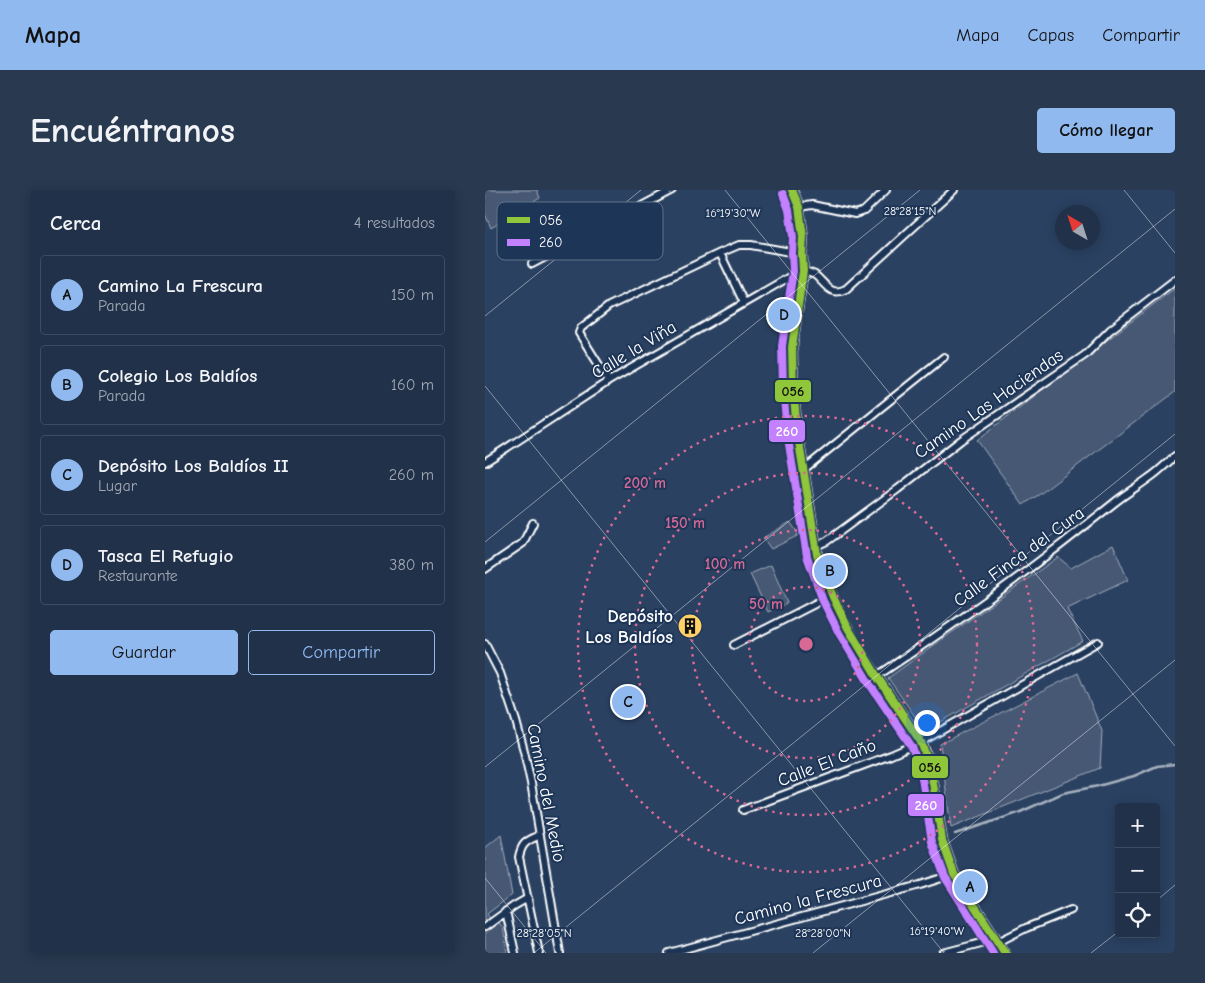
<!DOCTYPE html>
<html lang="es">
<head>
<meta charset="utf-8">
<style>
  body { margin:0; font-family:"Comic Neue",sans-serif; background:#283950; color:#f1f3f6 }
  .controls { position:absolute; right:15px; bottom:15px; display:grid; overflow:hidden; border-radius:5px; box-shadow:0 2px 12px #0003 }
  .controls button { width:45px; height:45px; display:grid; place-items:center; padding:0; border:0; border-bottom:1px solid #3d4c61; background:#203149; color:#f1f3f6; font:25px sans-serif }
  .compass { position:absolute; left:570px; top:15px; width:45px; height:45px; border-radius:50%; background:#203149; box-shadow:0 2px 12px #0003; rotate:321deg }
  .you { position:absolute; left:441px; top:532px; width:18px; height:18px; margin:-12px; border:4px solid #fff; border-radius:50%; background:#1a73e8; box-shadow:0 0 0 8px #1a73e833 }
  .badge { display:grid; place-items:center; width:32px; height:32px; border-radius:50%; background:#90b9f0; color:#111; font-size:16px; font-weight:700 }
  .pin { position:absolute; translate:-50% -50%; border:2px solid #fff; box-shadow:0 1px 5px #0006 }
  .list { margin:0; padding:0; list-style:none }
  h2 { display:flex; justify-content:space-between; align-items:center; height:65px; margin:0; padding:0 20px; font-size:21px }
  h2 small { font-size:16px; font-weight:400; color:#a2a9b4 }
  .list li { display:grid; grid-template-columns:32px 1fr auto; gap:15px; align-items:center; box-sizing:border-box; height:80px; margin:0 10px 10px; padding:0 10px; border:1px solid #3d4c61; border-radius:5px }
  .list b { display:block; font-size:19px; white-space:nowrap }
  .list p { margin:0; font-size:16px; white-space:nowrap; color:#a2a9b4 }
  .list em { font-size:16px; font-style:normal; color:#a2a9b4 }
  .actions { display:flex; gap:10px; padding:15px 20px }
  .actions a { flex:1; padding:11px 0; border:1px solid #90b9f0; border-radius:5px; text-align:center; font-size:18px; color:#90b9f0 }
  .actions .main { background:#90b9f0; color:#111 }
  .icon { flex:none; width:28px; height:28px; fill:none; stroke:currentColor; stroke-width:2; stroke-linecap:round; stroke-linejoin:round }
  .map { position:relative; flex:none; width:690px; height:763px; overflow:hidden; border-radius:5px }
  header { display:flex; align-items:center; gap:30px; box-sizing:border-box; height:70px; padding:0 25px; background:#90b9f0; color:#111 }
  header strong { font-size:24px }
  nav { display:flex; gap:28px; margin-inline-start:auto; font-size:18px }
  .intro { display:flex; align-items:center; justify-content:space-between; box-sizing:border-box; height:120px; padding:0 30px }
  h1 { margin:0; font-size:35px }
  .button { padding:12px 22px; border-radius:5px; background:#90b9f0; color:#111; font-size:18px; font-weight:700 }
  main { display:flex; gap:30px; padding:0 30px }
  aside { flex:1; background:#203149; border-radius:5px; box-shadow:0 2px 12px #0003 }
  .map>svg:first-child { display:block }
  .green { fill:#465975; stroke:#a2acba }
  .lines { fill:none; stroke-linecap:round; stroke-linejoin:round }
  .stream { stroke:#a7b1be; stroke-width:2.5 }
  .street-casing { stroke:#fff; stroke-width:10 }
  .secondary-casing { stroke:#fff; stroke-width:12 }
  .street { stroke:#1d3557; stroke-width:6 }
  .secondary { stroke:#1d3557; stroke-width:9 }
  .bus-1-casing { stroke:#1d3557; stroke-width:11 }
  .bus-2-casing { stroke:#1d3557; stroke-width:11 }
  .bus-1 { stroke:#90c63a; stroke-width:8 }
  .bus-2 { stroke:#c380ff; stroke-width:8 }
  .ticks { fill:none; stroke:#fff; stroke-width:1; stroke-opacity:0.45 }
  .ring { fill:none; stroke:#d76994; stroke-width:2.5; stroke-dasharray:2.5 5 }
  .labels { text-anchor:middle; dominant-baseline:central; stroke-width:4; stroke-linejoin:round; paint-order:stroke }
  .street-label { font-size:18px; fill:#fff; stroke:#1d3557 }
  .poi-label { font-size:18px; font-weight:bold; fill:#fff; stroke:#1d3557; text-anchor:end }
  .key { fill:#1d3557; stroke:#617289; stroke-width:1 }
  .key-label { font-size:14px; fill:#fff }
  .ticks-label { font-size:12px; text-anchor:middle; fill:#fff; stroke:#1d3557; stroke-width:4; stroke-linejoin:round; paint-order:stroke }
  .centre { fill:#d76994; stroke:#1d3557; stroke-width:2.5 }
  .ring-label { font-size:15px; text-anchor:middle; font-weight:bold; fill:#d76994; stroke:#1d3557; stroke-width:4; stroke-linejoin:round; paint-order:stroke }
  .line-badge { stroke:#1d3557; stroke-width:2 }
  .badge-label { font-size:14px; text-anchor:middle; font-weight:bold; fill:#fff }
  .pale-badge-label { font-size:14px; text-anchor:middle; font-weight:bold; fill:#111 }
</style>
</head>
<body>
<header>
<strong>Mapa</strong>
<nav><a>Mapa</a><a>Capas</a><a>Compartir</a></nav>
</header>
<div class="intro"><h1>Encuéntranos</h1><a class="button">Cómo llegar</a></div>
<main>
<aside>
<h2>Cerca<small>4 resultados</small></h2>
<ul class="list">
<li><span class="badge">A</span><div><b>Camino La Frescura</b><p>Parada</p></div><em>150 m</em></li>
<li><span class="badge">B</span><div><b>Colegio Los Baldíos</b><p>Parada</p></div><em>160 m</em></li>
<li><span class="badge">C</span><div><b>Depósito Los Baldíos II</b><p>Lugar</p></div><em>260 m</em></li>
<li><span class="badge">D</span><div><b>Tasca El Refugio</b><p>Restaurante</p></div><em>380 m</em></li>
</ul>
<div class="actions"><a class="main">Guardar</a><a>Compartir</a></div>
</aside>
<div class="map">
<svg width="690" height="763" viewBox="0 0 690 763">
  <rect width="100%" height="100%" fill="#2a4161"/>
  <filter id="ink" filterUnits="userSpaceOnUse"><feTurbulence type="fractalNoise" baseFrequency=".02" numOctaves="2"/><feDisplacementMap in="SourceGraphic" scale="10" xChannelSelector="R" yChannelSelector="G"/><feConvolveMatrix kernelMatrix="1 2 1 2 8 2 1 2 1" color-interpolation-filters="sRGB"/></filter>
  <g filter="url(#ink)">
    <path class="green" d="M0,0H52L55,8L6,38L0,24Z
      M690,98V202L555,304L538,315L492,250Z
      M305,332L313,343L312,346L286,359L278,348Z
      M628,355L643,390L582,419L598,451L440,541L403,488L573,367L586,378Z
      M286,375L302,413L283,422L265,384Z
      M593,483L617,541L615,578L466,638L455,554Z
      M16,645L27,705L2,724L9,734L14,733L18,737L22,763H0V658Z"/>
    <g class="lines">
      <path class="stream" d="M470,644L533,623L578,603L613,596L649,586L672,576L690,574"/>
      <defs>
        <path id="street" d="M314,17L327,15L370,24L379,21L401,0
          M235,63L259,113
          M47,74L187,0
          M124,191L94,143L96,138L124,116L235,63L254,55H266L317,64
          M0,272L124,191L306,86L318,81C322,82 326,83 330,85C341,94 345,107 361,99L469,0
          M318,280L459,167
          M331,356L342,351L413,299L476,250L600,165L625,140L690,90
          M0,379L38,353L48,333
          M0,454L15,483L31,531L39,561L46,593L75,763
          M249,455L347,405
          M392,486C474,432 553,374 629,313C640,304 652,297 664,288C673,282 681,274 690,266
          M258,620L406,565L436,552L613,452
          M21,721L30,763
          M0,737L29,716L43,708
          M513,752L541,738L586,720
          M54,763L34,667C37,652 42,651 55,645
          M184,763L435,695L469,684
          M458,763L500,752L510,748"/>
        <path id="secondary" d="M307,0L314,17L318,47L317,64L318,81L307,157L308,198L312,240L332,364C341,393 353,422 368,448C389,484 413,518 436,552L440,562L446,580L457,650L469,684L520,763"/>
      </defs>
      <use href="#street" class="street-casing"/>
      <use href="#secondary" class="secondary-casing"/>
      <use href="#street" class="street"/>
      <use href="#secondary" class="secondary"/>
      <defs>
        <path id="bus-1" d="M307,0L314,17L318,47L317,64L318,81L307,157L308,198L312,240L332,364L348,407L363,438L393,488L436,552L446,580L457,650L469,684L520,763"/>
        <path id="bus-2" d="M298,4L304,20L308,47L307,63L308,81L297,156L298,199L302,242L322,366L338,411L354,443L384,493L427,557L436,582L447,652L460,687L508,763"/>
      </defs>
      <use href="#bus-1" class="bus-1-casing"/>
      <use href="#bus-2" class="bus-2-casing"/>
      <use href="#bus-1" class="bus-1"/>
      <use href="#bus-2" class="bus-2"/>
    </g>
  </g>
  <path class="ticks" d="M240,0L690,556M639,0L690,63M0,126L156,0M0,196L459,763M0,352L435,0M0,577L690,19M0,688L61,763M671,711L690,695M49,763L690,244M328,763L690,470M606,763L634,741"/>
  <g class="ring">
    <circle cx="321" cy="454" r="57"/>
    <circle cx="321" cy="454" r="114"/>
    <circle cx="321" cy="454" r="171"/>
    <circle cx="321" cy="454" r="228"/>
  </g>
  <defs>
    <symbol id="building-disc" viewBox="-11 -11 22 22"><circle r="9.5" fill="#ffd166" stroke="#1d3557"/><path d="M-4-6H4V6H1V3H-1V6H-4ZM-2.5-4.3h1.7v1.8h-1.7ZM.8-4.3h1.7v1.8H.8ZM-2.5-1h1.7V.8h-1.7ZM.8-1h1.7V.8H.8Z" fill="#111"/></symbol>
  </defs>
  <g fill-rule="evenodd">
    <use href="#building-disc" x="191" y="422" width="28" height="28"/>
  </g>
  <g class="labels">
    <g class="street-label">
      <text transform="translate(149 160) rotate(-31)">Calle la Viña</text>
      <text transform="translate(504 214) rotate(-35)">Camino Las Haciendas</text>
      <text transform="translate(534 367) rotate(-36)">Calle Finca del Cura</text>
      <text transform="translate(342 573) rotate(-21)">Calle El Caño</text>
      <text transform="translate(61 603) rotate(79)">Camino del Medio</text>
      <text transform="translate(323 710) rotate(-15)">Camino la Frescura</text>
    </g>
    <g class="poi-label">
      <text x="188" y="426">Depósito<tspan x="188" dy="21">Los Baldíos</tspan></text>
    </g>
  </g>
  <rect x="12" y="12" width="166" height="58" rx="8" class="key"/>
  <rect x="22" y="27" width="23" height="6" fill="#90c63a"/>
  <rect x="22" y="49" width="23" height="7" fill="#c380ff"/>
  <g class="key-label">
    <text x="54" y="35">056</text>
    <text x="54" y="57">260</text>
  </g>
  <g class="ticks-label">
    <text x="425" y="25">28°28'15"N</text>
    <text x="248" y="27">16°19'30"W</text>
    <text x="452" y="745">16°19'40"W</text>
    <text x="59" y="747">28°28'05"N</text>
    <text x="338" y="747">28°28'00"N</text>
  </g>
  <circle cx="321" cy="454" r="8" class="centre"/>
  <g class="ring-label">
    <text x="160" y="298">200 m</text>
    <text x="200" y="338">150 m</text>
    <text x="240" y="379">100 m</text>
    <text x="281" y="419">50 m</text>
  </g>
  <g class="line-badge">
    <rect x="289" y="189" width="38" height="24" rx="5" fill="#90c63a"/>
    <rect x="283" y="229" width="38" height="24" rx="5" fill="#c380ff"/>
    <rect x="426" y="565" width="38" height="24" rx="5" fill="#90c63a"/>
    <rect x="422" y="603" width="38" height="24" rx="5" fill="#c380ff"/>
  </g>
  <g class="badge-label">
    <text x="302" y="246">260</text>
    <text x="441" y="620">260</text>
  </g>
  <g class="pale-badge-label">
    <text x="308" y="206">056</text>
    <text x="445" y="582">056</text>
  </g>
</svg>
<div class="controls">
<button>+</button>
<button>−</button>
<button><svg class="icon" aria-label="locate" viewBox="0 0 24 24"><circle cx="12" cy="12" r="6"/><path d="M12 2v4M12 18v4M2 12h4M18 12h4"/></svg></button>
</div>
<svg class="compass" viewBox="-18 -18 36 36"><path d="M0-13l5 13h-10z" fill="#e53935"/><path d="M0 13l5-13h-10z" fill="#a2a9b4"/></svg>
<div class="you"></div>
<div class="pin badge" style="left:485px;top:697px">A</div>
<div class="pin badge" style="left:345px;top:381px">B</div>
<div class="pin badge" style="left:143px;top:512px">C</div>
<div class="pin badge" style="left:299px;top:125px">D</div>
</div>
</main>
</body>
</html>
